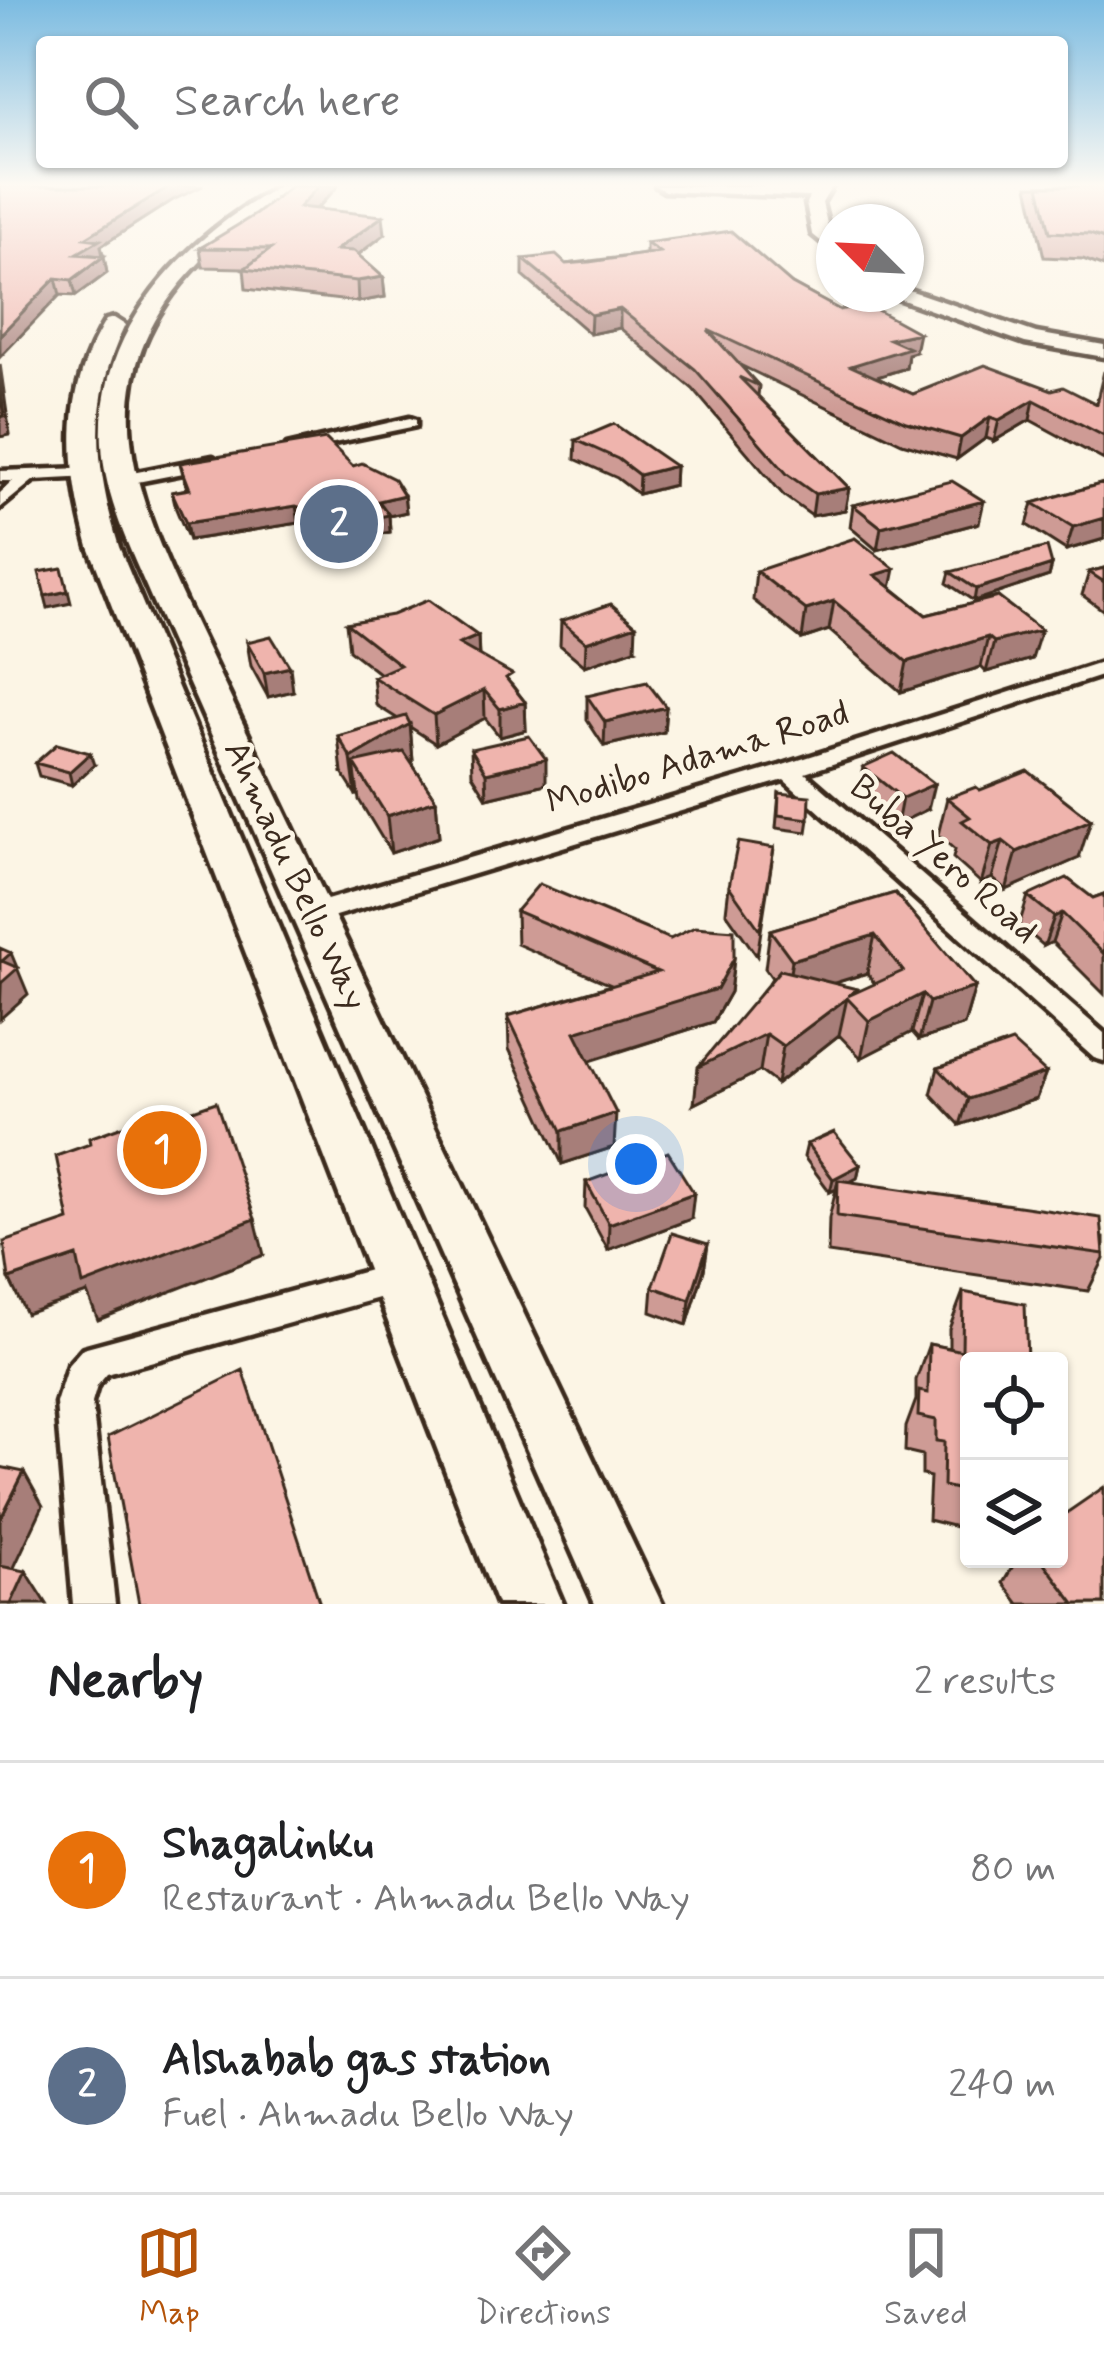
<!DOCTYPE html>
<html lang="en">
<head>
<meta charset="utf-8">
<style>
  body { margin:0; font-family:Mynerve,sans-serif; background:#f6f6f6; color:#202124 }
  .controls { position:absolute; right:36px; bottom:36px; display:grid; overflow:hidden; border-radius:12px; box-shadow:0 3px 9px #0004 }
  .controls button { width:108px; height:108px; display:grid; place-items:center; padding:0; border:0; border-bottom:3px solid #e0e0e0; background:#fff; color:#202124; font:60px sans-serif }
  .compass { position:absolute; left:816px; top:204px; width:108px; height:108px; border-radius:50%; background:#fff; box-shadow:0 3px 9px #0004; rotate:294deg }
  .you { position:absolute; left:636px; top:1164px; width:42px; height:42px; margin:-30px; border:9px solid #fff; border-radius:50%; background:#1a73e8; box-shadow:0 0 0 18px #1a73e833 }
  .badge { display:grid; place-items:center; width:78px; height:78px; border-radius:50%; background:#b45309; color:#fff; font-size:39px; font-weight:700 }
  .pin { position:absolute; translate:-50% -50%; border:6px solid #fff; box-shadow:0 3px 12px #0006 }
  .list { margin:0; padding:0; list-style:none }
  h2 { display:flex; justify-content:space-between; align-items:center; height:156px; margin:0; padding:0 48px; font-size:51px }
  h2 small { font-size:39px; font-weight:400; color:#757577 }
  .list li { display:grid; grid-template-columns:78px 1fr auto; gap:36px; align-items:center; box-sizing:border-box; height:216px; padding:0 48px; border-top:3px solid #e0e0e0 }
  .list b { display:block; font-size:45px; white-space:nowrap }
  .list p { margin:0; font-size:39px; white-space:nowrap; color:#757577 }
  .list em { font-size:39px; font-style:normal; color:#757577 }
  .icon { flex:none; width:66px; height:66px; fill:none; stroke:currentColor; stroke-width:2; stroke-linecap:round; stroke-linejoin:round }
  .map { position:relative; flex:none; width:1104px; height:1604px; overflow:hidden }
  .search { position:absolute; background:#fff; box-shadow:0 3px 9px #0004; left:36px; right:36px; top:36px; height:132px; display:flex; align-items:center; gap:30px; box-sizing:border-box; padding:0 42px; border-radius:12px; color:#757577; font-size:45px }
  .sheet { height:588px; background:#fff }
  nav { display:flex; justify-content:space-around; align-items:center; box-sizing:border-box; height:168px; border-top:3px solid #e0e0e0; background:#fff; font-size:33px; color:#757577 }
  nav a { display:grid; justify-items:center; gap:6px }
  nav .on { color:#b45309 }
  .map>svg:first-child { display:block }
  .lines { fill:none; stroke-linecap:round; stroke-linejoin:round }
  .street-casing { stroke:#3b2a1e; stroke-width:9 }
  .secondary-casing { stroke:#3b2a1e; stroke-width:9 }
  .primary-casing { stroke:#3b2a1e; stroke-width:9 }
  .street { fill:#fcf5e5; fill-rule:evenodd }
  .secondary { fill:#fcf5e5; fill-rule:evenodd }
  .primary { fill:#fcf5e5; fill-rule:evenodd }
  .wall { fill:#ce9b95; stroke:#3b2a1e; stroke-width:3; fill-rule:evenodd }
  .shaded-wall { fill:#a77e79; stroke:#3b2a1e; stroke-width:3 }
  .building { fill:#efb4ad; stroke:#3b2a1e; stroke-width:3 }
  .labels { text-anchor:middle; dominant-baseline:central; stroke-width:9; stroke-linejoin:round; paint-order:stroke }
  .street-label { font-size:36px; fill:#3b2a1e; stroke:#fcf5e5 }
</style>
</head>
<body>
<div class="map">
<svg width="1104" height="1604" viewBox="0 0 1104 1604">
  <rect width="100%" height="100%" fill="#fcf5e5"/>
  <filter id="ink" filterUnits="userSpaceOnUse"><feTurbulence type="fractalNoise" baseFrequency=".00833" numOctaves="2"/><feDisplacementMap in="SourceGraphic" scale="24" xChannelSelector="R" yChannelSelector="G"/><feConvolveMatrix kernelMatrix="1 2 1 2 8 2 1 2 1" color-interpolation-filters="sRGB"/></filter>
  <g filter="url(#ink)">
    <g class="lines">
      <defs>
        <path id="street" d="M410,418L416,420V426L295,451L287,446Z
          M213,457L221,462L219,466L122,485L113,480L122,475Z
          M85,468L93,473L91,477L34,480L0,508V493L13,481H0V471Z
          M1104,662V675L805,773L1104,1033V1061L1094,1058L784,780L312,923L303,921L299,914L303,907L780,766Z
          M399,1262L411,1267L416,1278L411,1289L107,1374L97,1386L92,1403L115,1604H73L56,1403L68,1365L83,1348Z"/>
        <path id="secondary" d="M656,186H832L822,203L834,252L812,234L806,203L809,197L664,191Z
          M906,289L1036,333L1104,345V357L1025,343L897,298L894,294H906Z"/>
        <path id="primary" d="M279,186H301C270,214 229,232 199,263C92,373 127,477 184,600L662,1604H595L152,600C131,551 104,498 102,444C96,328 185,239 279,186Z
          M114,318L125,325C88,400 95,469 119,547L563,1604H497L89,547C67,468 61,392 106,320Z"/>
      </defs>
      <use href="#street" class="street-casing"/>
      <use href="#secondary" class="secondary-casing"/>
      <use href="#primary" class="primary-casing"/>
      <use href="#street" class="street"/>
      <use href="#secondary" class="secondary"/>
      <use href="#primary" class="primary"/>
    </g>
    <path class="wall" d="M0,186L173,200L101,246L107,273L76,296L60,295Z
      M338,186L317,209L385,234L358,255L383,277L385,297L358,302L246,289L244,268L203,267L200,248Z
      M1028,186H1104V267L1083,259L1044,257Z
      M646,243L792,284L915,352L908,354L906,368L876,377L913,394L1052,390L1096,404L1104,371V460L1030,420L994,441L986,438L957,459L902,443L740,365L759,386L758,396L849,488L845,510L812,516L784,496L693,389L620,328L590,334L523,276V259L566,264L646,254Z
      M576,440L675,466L674,485L638,494L617,478L575,459Z
      M180,463L353,466L404,495L406,512L389,516L390,532L330,544L322,531L299,523L189,540L176,509L172,492L187,489Z
      M1104,483V539L1066,550L1027,525L1033,503Z
      M853,505L979,523L877,550L850,527Z
      M1052,565L1049,576L974,601L947,583L950,572Z
      M1104,568V611L1082,595L1089,572Z
      M756,571L891,587L926,615L998,597L1032,659L986,672L981,667L901,692L829,630L802,639L753,600Z
      M561,621L635,649L585,666L560,645Z
      M346,623L478,636L479,656L512,685L525,702L526,730L500,737L485,718L436,744L410,727L413,761L411,762L436,800L439,837L391,853L359,800L358,794L356,795L342,773L338,736L398,719L376,705L373,677L380,674L349,650Z
      M247,642L293,691L268,697L251,666Z
      M587,696L666,707L664,732L604,746L587,720Z
      M471,749L546,784L487,798L472,774Z
      M35,763L94,765L72,785L39,776Z
      M863,767L928,809L897,824L858,792Z
      M779,793L809,819L807,832L776,828Z
      M947,798L1079,858L1006,890L992,878L981,883L953,858L955,850L938,835Z
      M774,848L757,956L726,912L729,886Z
      M895,893L975,987L964,1025L919,1040L912,1032L861,1058L839,1035L777,1084L760,1071L694,1104L772,978L765,968L770,930ZM867,973L875,984L856,993L834,983Z
      M1104,894V994L1052,942L1044,946L1019,925L1028,896L1093,898Z
      M516,911L670,939L734,958L730,992L713,1022L590,1061L614,1147L562,1164L509,1049L508,1016L611,985L517,944Z
      M938,1068L1046,1073L1036,1099L960,1125L931,1094Z
      M807,1144L860,1165L857,1178L849,1182L1104,1238V1259L1088,1291L828,1253L829,1218L836,1189L830,1192L804,1157Z
      M586,1182L691,1219L608,1250L585,1208Z
      M708,1244L704,1270L687,1325L651,1312L653,1287Z
      M963,1292L969,1361V1530L928,1520L930,1477L922,1475V1455L905,1451L906,1427L916,1400V1380L929,1344L949,1348V1329Z
      M1017,1559H1059L1104,1604H1019L1003,1583Z"/>
    <path class="shaded-wall" d="M170,186H203L173,200L101,246L103,256L76,254L85,238Z
      M319,186H338L301,225L299,207Z
      M383,216L385,234L338,270L336,250Z
      M104,256L107,273L76,296L72,280Z
      M383,277L385,297L358,302L357,281Z
      M56,278L60,295L0,357V335Z
      M620,309V328L590,334L591,315Z
      M919,333L915,352L908,354L906,368L848,386L851,366L889,339Z
      M0,364L10,435L0,437Z
      M1034,400L1030,420L994,441L999,420Z
      M990,417L986,438L957,459L961,438Z
      M675,466L674,485L638,494L639,475Z
      M849,488L845,510L812,516L815,494Z
      M404,495L406,512L389,516L390,532L330,544L328,527L379,501Z
      M984,501L979,523L877,550L881,527Z
      M296,506L299,523L189,540L186,523Z
      M1104,518V539L1066,550L1073,527Z
      M1052,565L1049,576L974,601L976,589Z
      M895,569L889,598L875,575Z
      M68,591L71,603L48,608L45,596Z
      M834,601L829,630L802,639L806,610Z
      M636,625L635,649L585,666L586,642Z
      M1041,630L1032,659L986,672L994,642Z
      M478,636L479,663L459,644Z
      M988,637L981,667L901,692L907,662Z
      M290,667L293,691L268,697L264,673Z
      M484,690L485,718L436,744L434,715Z
      M525,702L526,730L500,737V709Z
      M666,707L664,732L604,746L605,722Z
      M410,724L413,761L369,787L354,763L358,794L356,795L351,758Z
      M90,753L94,765L72,785L69,772Z
      M546,759V784L487,798L486,773Z
      M934,784L928,809L897,824L902,798Z
      M436,800L439,837L391,853L387,816Z
      M1091,820L1079,858L1006,890L1017,852Z
      M1003,841L992,878L981,883L992,845Z
      M1062,913L1052,942L1044,946L1054,917Z
      M875,935L867,973L786,998L792,960Z
      M11,953L28,994L0,1019L2,961Z
      M734,958L730,992L713,1022L575,1065V1032Z
      M975,987L964,1025L919,1040L929,1002Z
      M922,994L912,1032L861,1058L869,1021Z
      M847,998L839,1035L777,1084L783,1046Z
      M766,1034L760,1071L694,1104L698,1067Z
      M1046,1073L1036,1099L960,1125L968,1099Z
      M616,1113L614,1147L562,1164V1131Z
      M860,1165L857,1178L838,1188V1180L836,1189L830,1192L833,1179Z
      M694,1193L691,1219L608,1250L609,1224Z
      M255,1219L264,1255L98,1320L87,1293L26,1314L9,1279L77,1256Z
      M708,1244L704,1270L687,1325L690,1300Z
      M24,1472L43,1506L2,1593L0,1590V1520Z
      M26,1571L47,1604H11Z"/>
    <path class="building" d="M0,186H170L85,238L100,240L76,254L104,256L72,280L56,278L0,335Z
      M291,186H319L299,207L383,216L336,250L354,251L383,277L357,281L244,269L271,249L200,248L256,214Z
      M1039,186H1104V239L1090,234L1050,232Z
      M731,231L792,284L840,310L866,304L919,333L889,339L909,348L851,366L913,394L985,365L1052,390L1063,387L1097,404L1104,375V436L1034,400L999,420L990,417L961,438L906,422L708,330L759,386L739,377L849,488L815,494L787,474L695,369L620,309L591,315L523,259L556,255L566,264L589,262L659,252L646,243Z
      M0,379L4,416L0,417Z
      M614,424L675,466L639,475L618,459L576,440Z
      M326,439L353,466L362,463L394,479L404,495L379,501L389,515L328,527L320,514L296,506L186,523L172,492L190,489L180,463Z
      M952,481L984,501L881,527L853,505Z
      M1104,483V518L1073,527L1033,503Z
      M855,538L895,569L875,575L926,615L998,597L1041,630L994,642L988,637L907,662L834,601L806,610L756,571Z
      M1047,547L1052,565L976,589L950,572Z
      M62,568L68,591L45,596L39,572Z
      M1104,568V582L1089,572Z
      M428,600L478,636L459,644L512,674L506,678L525,702L500,709L484,690L434,715L373,677L400,665L346,623L392,615Z
      M611,604L636,625L586,642L561,621Z
      M271,636L290,667L264,673L247,642Z
      M647,682L666,707L605,722L587,696Z
      M406,716L410,724L351,758L338,736Z
      M529,736L546,759L486,773L471,749Z
      M57,744L90,753L69,772L35,763Z
      M404,752L436,800L387,816L354,763Z
      M894,753L934,784L902,798L863,767Z
      M1028,771L1091,820L1017,852L1003,841L992,845L962,821L970,817L947,798L976,787L980,790Z
      M779,793L810,796L809,819L778,815Z
      M738,842L774,848L760,930L729,886Z
      M1067,878L1093,898L1104,894V954L1062,913L1054,917L1028,896Z
      M539,884L670,939L695,927L734,930V958L717,989L575,1032L616,1113L562,1131L508,1016L658,972L516,911Z
      M895,893L975,987L929,1002L922,994L869,1021L847,998L783,1046L766,1034L698,1067L780,970L857,989L848,996L903,971L875,935L792,960L770,930Z
      M0,948L11,953L2,961L18,968L0,984Z
      M1012,1042L1046,1073L968,1099L938,1068Z
      M216,1102L255,1219L83,1285L77,1256L9,1279L4,1242L69,1220L56,1156L90,1144L89,1138L156,1114L159,1122Z
      M834,1132L860,1165L833,1179L807,1144Z
      M668,1152L694,1193L609,1224L586,1182Z
      M838,1180L1101,1218L1104,1254L837,1216Z
      M672,1233L708,1244L690,1300L653,1287Z
      M963,1292L1025,1304L1027,1361H969V1492L943,1486L944,1442L936,1441V1420L918,1416L919,1391L928,1393L929,1344L962,1351Z
      M243,1370L320,1604H139L108,1437Z
      M0,1467L24,1472L0,1520Z
      M1104,1487V1604H1075L1041,1559H1059V1518Z
      M0,1566L26,1571L11,1604H0Z"/>
  </g>
  <linearGradient id="sky" x2="0" y2="1"><stop stop-color="#7bbbe1"/><stop offset="0.45" stop-color="#fefaf3"/><stop offset="1" stop-color="#fefaf3" stop-opacity="0"/></linearGradient>
  <rect width="1104" height="411" fill="url(#sky)"/>
  <g class="labels">
    <g class="street-label">
      <text transform="translate(698 759) rotate(-17)">Modibo Adama Road</text>
      <text transform="translate(943 860) rotate(41)">Buba Yero Road</text>
      <text transform="translate(294 876) rotate(65)">Ahmadu Bello Way</text>
    </g>
  </g>
</svg>
<div class="controls">
<button><svg class="icon" aria-label="locate" viewBox="0 0 24 24"><circle cx="12" cy="12" r="6"/><path d="M12 2v4M12 18v4M2 12h4M18 12h4"/></svg></button>
<button><svg class="icon" aria-label="layers" viewBox="0 0 24 24"><path d="M12 4l9 5-9 5-9-5zM3 14l9 5 9-5"/></svg></button>
</div>
<svg class="compass" viewBox="-18 -18 36 36"><path d="M0-13l5 13h-10z" fill="#e53935"/><path d="M0 13l5-13h-10z" fill="#757577"/></svg>
<div class="you"></div>
<div class="pin badge" style="left:162px;top:1150px;background:#e8710a">1</div>
<div class="pin badge" style="left:339px;top:524px;background:#5c6f8a">2</div>
<div class="search"><svg class="icon" aria-label="search" viewBox="0 0 24 24"><circle cx="10" cy="10" r="6"/><path d="M15 15l6 6"/></svg>Search here</div>
</div>
<section class="sheet">
<h2>Nearby<small>2 results</small></h2>
<ul class="list">
<li><span class="badge" style="background:#e8710a">1</span><div><b>Shagalinku</b><p>Restaurant · Ahmadu Bello Way</p></div><em>80 m</em></li>
<li><span class="badge" style="background:#5c6f8a">2</span><div><b>Alshabab gas station</b><p>Fuel · Ahmadu Bello Way</p></div><em>240 m</em></li>
</ul>
</section>
<nav>
<a class="on"><svg class="icon" aria-label="map" viewBox="0 0 24 24"><path d="M3 6l6-2 6 2 6-2v14l-6 2-6-2-6 2zM9 4v14M15 6v14"/></svg>Map</a>
<a><svg class="icon" aria-label="directions" viewBox="0 0 24 24"><path d="M12 3l9 9-9 9-9-9zM9 14v-3h6M13 9l2 2-2 2"/></svg>Directions</a>
<a><svg class="icon" aria-label="saved" viewBox="0 0 24 24"><path d="M7 4h10v16l-5-4-5 4z"/></svg>Saved</a>
</nav>
</body>
</html>
